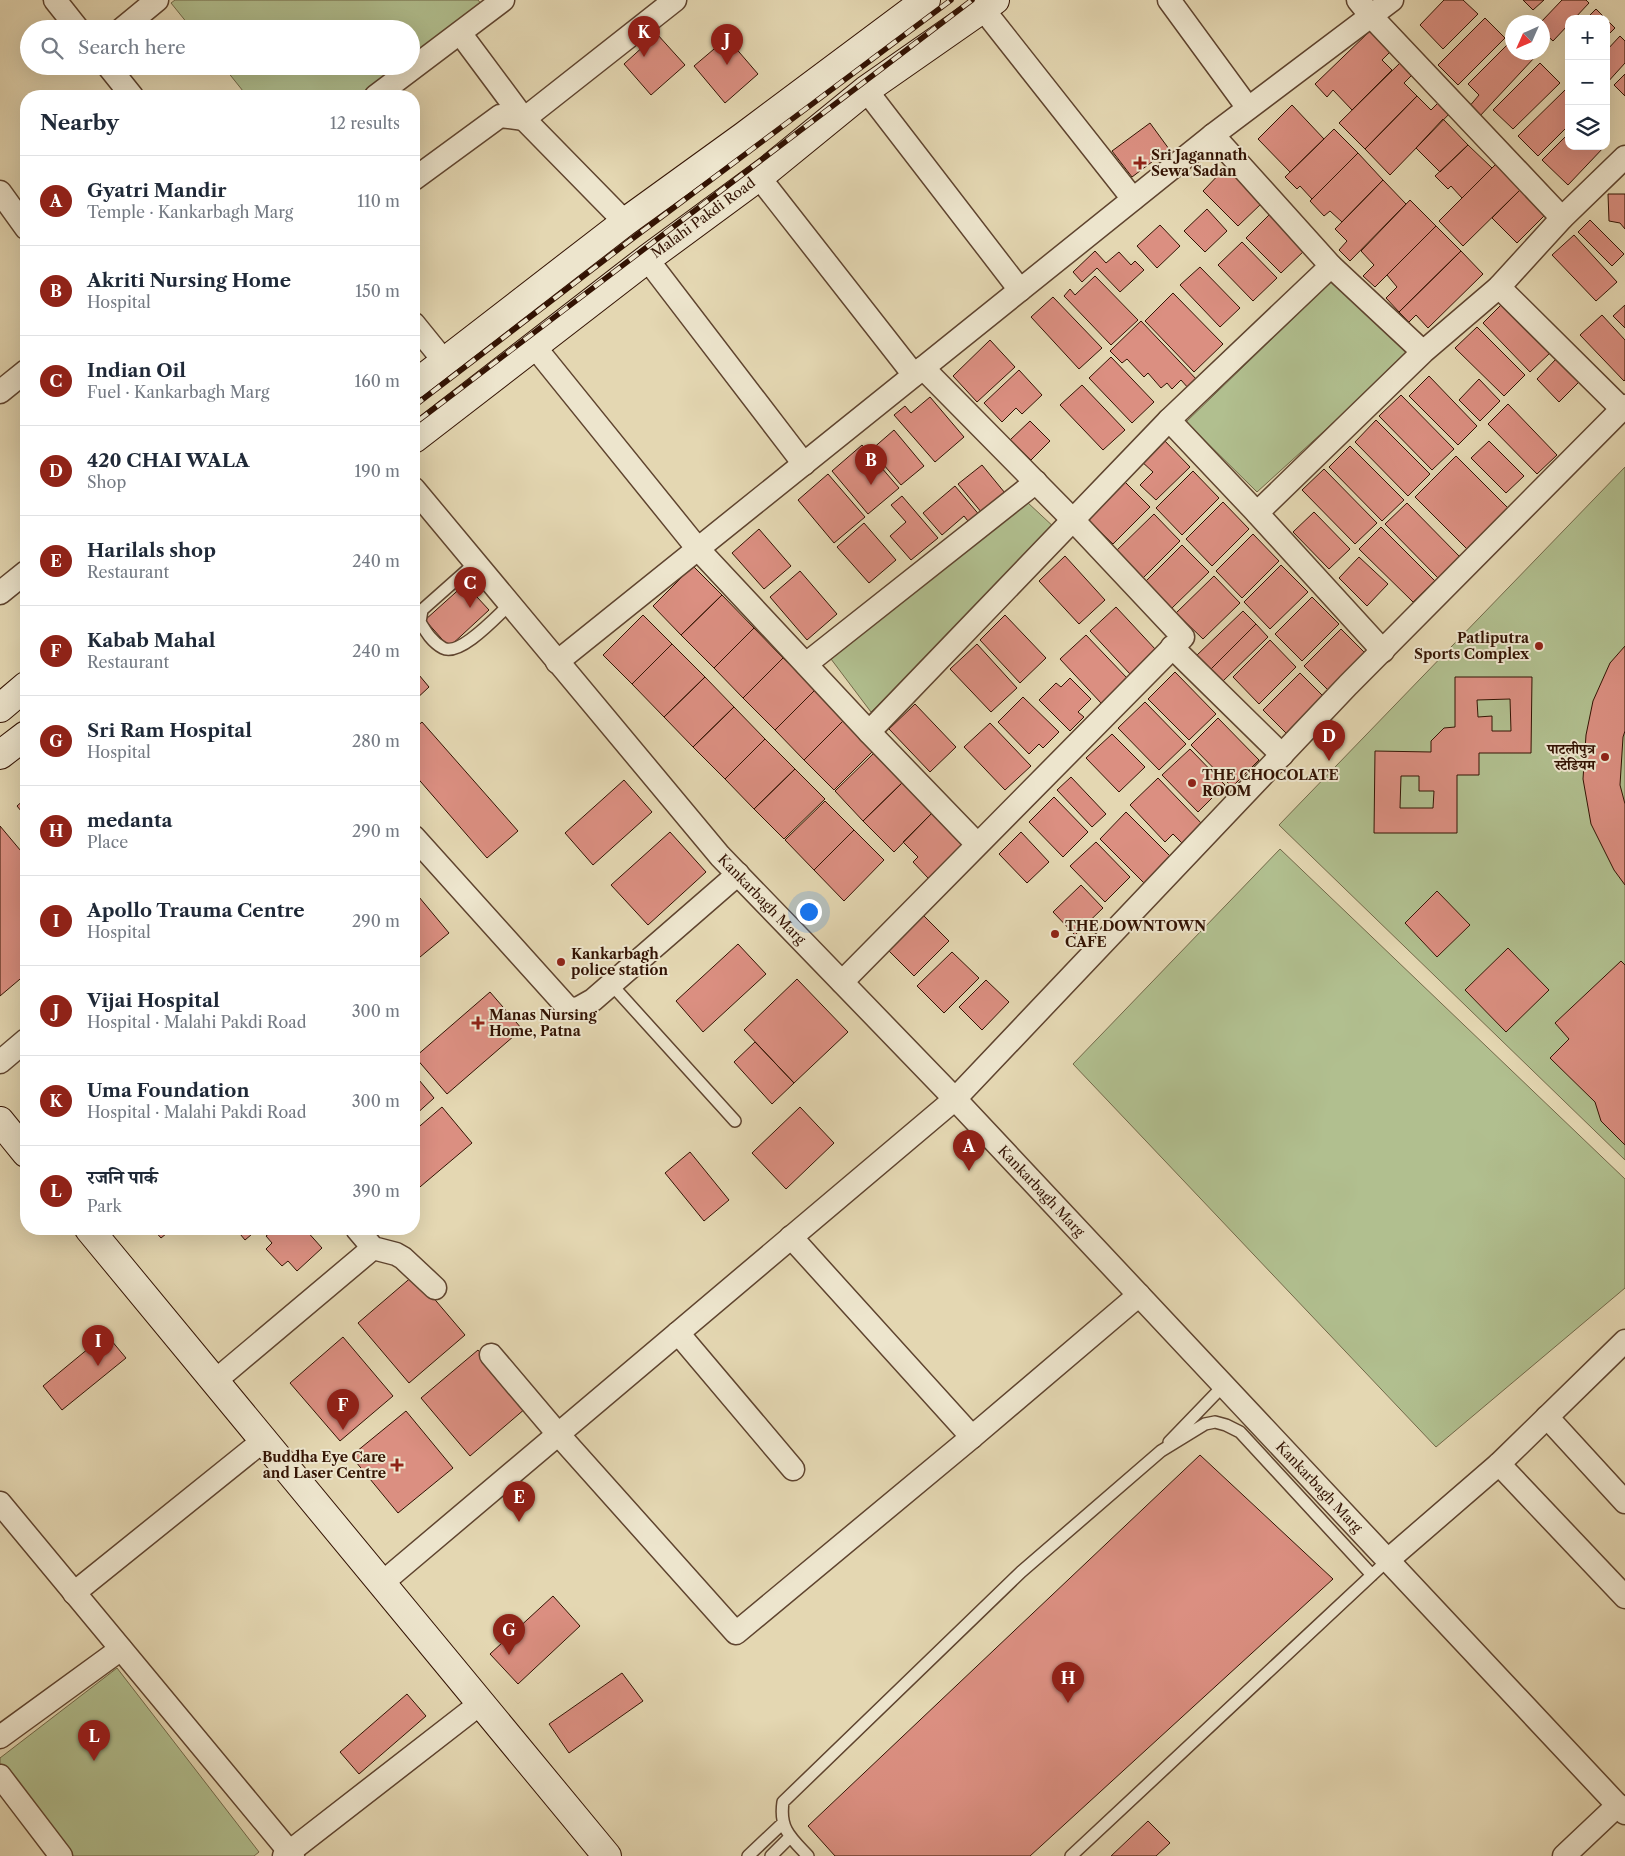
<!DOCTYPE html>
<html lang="en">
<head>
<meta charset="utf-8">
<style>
  body { margin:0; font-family:"Libre Caslon Text","Noto Serif Devanagari",serif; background:#f2f2f3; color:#1f2937 }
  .controls { position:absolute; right:15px; top:15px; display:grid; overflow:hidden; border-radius:10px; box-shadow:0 5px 20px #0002 }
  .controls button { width:45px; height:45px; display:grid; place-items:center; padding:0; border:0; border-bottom:1px solid #e0e1e3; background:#fff; color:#1f2937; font:25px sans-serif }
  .compass { position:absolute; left:1505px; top:15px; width:45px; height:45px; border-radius:50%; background:#fff; box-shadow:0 5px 20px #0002; rotate:225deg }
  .you { position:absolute; left:808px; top:911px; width:18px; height:18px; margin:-12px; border:4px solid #fff; border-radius:50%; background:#1a73e8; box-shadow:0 0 0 8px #1a73e833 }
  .badge { display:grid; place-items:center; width:32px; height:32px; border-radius:50%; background:#8f2418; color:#fff; font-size:16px; font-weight:700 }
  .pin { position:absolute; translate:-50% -41px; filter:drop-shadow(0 1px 2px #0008) }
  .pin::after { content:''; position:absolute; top:26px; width:18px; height:15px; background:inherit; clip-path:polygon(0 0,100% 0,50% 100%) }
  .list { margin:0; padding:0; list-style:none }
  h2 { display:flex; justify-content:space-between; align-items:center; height:65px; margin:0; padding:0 20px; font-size:21px }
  h2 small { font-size:16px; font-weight:400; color:#747a83 }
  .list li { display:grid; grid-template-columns:32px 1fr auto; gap:15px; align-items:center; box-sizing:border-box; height:90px; padding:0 20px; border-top:1px solid #e0e1e3 }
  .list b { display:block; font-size:19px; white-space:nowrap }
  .list p { margin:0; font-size:16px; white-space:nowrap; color:#747a83 }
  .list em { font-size:16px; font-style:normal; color:#747a83 }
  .icon { flex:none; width:28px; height:28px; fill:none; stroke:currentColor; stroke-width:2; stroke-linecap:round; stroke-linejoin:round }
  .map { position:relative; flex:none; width:1625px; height:1856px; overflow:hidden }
  .search { position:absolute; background:#fff; box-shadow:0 5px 20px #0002; left:20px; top:20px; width:400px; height:55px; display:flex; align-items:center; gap:12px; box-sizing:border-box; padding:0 18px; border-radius:28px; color:#747a83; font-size:19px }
  .panel { position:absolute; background:#fff; box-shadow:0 5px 20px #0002; left:20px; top:90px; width:400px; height:1145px; border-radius:20px }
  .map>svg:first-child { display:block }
  .green { fill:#b1bf8f; stroke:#726949 }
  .building { fill:#db8f81; stroke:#331303; fill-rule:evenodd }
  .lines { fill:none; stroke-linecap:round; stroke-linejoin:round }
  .lane-casing { stroke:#5f442f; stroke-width:14 }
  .street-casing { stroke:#5f442f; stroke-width:25 }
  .secondary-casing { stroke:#331303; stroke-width:30 }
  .lane { stroke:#ede5cd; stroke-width:11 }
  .street { stroke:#ede5cd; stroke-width:22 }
  .secondary { stroke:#ede5cd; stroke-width:28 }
  .rail-casing { stroke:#331303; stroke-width:5.5 }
  .rail { stroke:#ede5cd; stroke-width:4; stroke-dasharray:11; stroke-linecap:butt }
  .poi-dot { fill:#8f2418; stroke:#ede5cd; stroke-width:2 }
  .labels { text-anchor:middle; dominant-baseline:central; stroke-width:4; stroke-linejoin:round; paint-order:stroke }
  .poi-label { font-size:14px; font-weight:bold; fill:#331303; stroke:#ede5cd; text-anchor:start }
  .street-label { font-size:14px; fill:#331303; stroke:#ede5cd }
</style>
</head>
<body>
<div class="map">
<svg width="1625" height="1856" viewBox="0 0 1625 1856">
  <rect width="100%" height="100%" fill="#e4d7b2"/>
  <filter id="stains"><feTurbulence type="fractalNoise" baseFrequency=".004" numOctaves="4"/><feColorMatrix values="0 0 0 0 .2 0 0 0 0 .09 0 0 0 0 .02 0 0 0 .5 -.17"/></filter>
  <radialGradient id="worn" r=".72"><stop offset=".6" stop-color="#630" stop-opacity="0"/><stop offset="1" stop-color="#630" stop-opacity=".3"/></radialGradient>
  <path class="green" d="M175,0H478L488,12L376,96H247L223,66H411V29H192L171,3Z
    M1334,279L1411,352L1257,492L1186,422Z
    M1625,467V1160L1279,825Z
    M1027,502L1056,529L871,712L831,659Z
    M1280,849L1625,1179V1288L1436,1447L1073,1064Z
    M117,1668L259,1852L254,1856H71L0,1764V1758Z"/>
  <path class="building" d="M1444,0H1463L1478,14L1443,49L1420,25Z
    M1523,0H1544L1533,10Z
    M1562,0H1586L1589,3L1574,19H1569V24L1553,41L1542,31V22H1541Z
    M1596,9L1606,19H1586Z
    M1485,18L1505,38L1458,85L1438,65Z
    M1606,19L1615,28L1606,37Z
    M1371,30L1391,51L1382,60L1392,70L1352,110L1333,90L1327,97L1315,84Z
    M657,34L685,65L651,95L624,64Z
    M1620,36L1625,41V63L1606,84V51Z
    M727,38L758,74L725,103L694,66Z
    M1512,40V52H1531L1535,57L1479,117L1468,108L1479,95L1468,84Z
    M1402,61L1414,73L1404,83L1417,96L1365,149L1339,123Z
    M1540,63L1560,83L1513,129L1493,110Z
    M1625,74V96L1614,85Z
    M1565,90L1569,94V125L1538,156L1518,136Z
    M1417,96L1431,110L1441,100L1452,111L1390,175L1365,149Z
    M1292,105L1324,139L1290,172L1258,139Z
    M1443,119L1468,145L1440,172L1416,148Z
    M1150,123L1169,149L1132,177L1112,151Z
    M1334,129L1358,153L1312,199L1300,186L1297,189L1285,177Z
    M1569,133V146H1605L1568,185L1542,160Z
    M1468,145L1492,168L1462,198L1451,186L1448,189L1435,176Z
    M1358,153L1383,180L1342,222L1330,211L1324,216L1310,201Z
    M1496,164L1521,189L1463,246L1439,221Z
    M1226,167L1262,203L1238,226L1203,191Z
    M1383,180L1406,204L1350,261L1339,250L1347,241L1335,229Z
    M1521,189L1546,214L1517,243L1492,218Z
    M1608,194H1625V229L1620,223L1609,221Z
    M1410,200L1436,226L1375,287L1363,276L1374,265L1361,251Z
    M1207,209L1227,231L1205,252L1184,231Z
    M1270,214L1305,250L1281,273L1246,238Z
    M1590,220L1624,254L1612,266L1578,232Z
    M1160,225L1180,246L1157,268L1137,246Z
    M1436,226L1461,251L1399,312L1386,298L1397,287L1387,275Z
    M1574,235L1617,282L1596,301L1552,255Z
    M1242,242L1277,278L1253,301L1218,265Z
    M1095,251L1106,263L1119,252L1131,265L1135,261L1144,270L1120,292L1097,268L1082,282L1073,272Z
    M1461,251L1483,274L1428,328L1416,315L1409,322L1399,312Z
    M1200,267L1240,308L1220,327L1180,285Z
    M1095,276L1138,320L1111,345L1064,296L1070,289L1075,295Z
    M1173,293L1223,344L1194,372L1145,321Z
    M1053,297L1102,348L1079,369L1031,317Z
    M1503,303L1551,352L1530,372L1483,323Z
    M1625,305V328L1613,316Z
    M1602,315L1625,340V380L1624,381L1580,335Z
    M1141,321L1198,381L1189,389L1181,380L1172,389L1167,383L1161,388L1148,373L1144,377L1127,359L1122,363L1110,351Z
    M1477,327L1525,375L1504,396L1455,348Z
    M990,340L1015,367L977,402L953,376Z
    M1111,357L1154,402L1132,423L1089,378Z
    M1557,358L1580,381L1559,402L1537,379Z
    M1019,370L1042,395L1022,414L1016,408L1002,422L984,403Z
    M1429,376L1477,426L1458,445L1409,396Z
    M1479,379L1500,401L1480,421L1459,400Z
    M1082,385L1125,430L1103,450L1060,405Z
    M1401,395L1454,449L1432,470L1379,416Z
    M930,397L964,437L935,462L894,415L905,406L911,413Z
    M1508,404L1557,455L1537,474L1488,424Z
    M1376,420L1430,474L1408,496L1355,442Z
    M1030,421L1050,441L1031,460L1010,440Z
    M894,430L924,466L901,485L871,450Z
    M1162,438L1190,467L1156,500L1140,485L1153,472L1140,460Z
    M1489,441L1524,476L1506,493L1471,458Z
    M862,445L899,488L868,514L832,471Z
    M1350,446L1404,500L1382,521L1329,467Z
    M1456,456L1508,508L1467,549L1415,497Z
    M982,465L1005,493L982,513L958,484Z
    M1324,469L1377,523L1355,544L1302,490Z
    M1193,471L1219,498L1182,535L1156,508Z
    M828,474L865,517L834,543L798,500Z
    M1124,481L1150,507L1113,544L1086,518Z
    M955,486L981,517L971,525L964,516L942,535L923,513Z
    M902,496L938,538L911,560L890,536L906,522L891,505Z
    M1223,502L1249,529L1212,566L1186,539Z
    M1407,503L1460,557L1438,578L1385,524Z
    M1314,512L1350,549L1329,569L1293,532Z
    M1154,514L1180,541L1143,578L1116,551Z
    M864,523L896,560L869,583L837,547Z
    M1381,527L1435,581L1413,602L1359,549Z
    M759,529L791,566L764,589L732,553Z
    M1253,534L1279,561L1242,598L1216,571Z
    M1182,545L1209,572L1172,608L1145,582Z
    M1065,556L1105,600L1079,624L1039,581Z
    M1359,557L1388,584L1367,606L1339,578Z
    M1281,565L1308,592L1270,629L1244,602Z
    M693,566L722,595L681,635L653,606Z
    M800,571L837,614L807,640L770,597Z
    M1214,576L1240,603L1203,639L1176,613Z
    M465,584L489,610L449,647L425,620Z
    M722,595L754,628L714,668L681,635Z
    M1312,597L1339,624L1302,661L1275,634Z
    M1116,607L1156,650L1130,674L1090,631Z
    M1243,611L1256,624L1210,670L1196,656Z
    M643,615L672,644L632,684L603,655Z
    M1005,615L1046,658L1020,683L980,640Z
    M1256,624L1268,637L1222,682L1210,670Z
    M754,628L783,658L743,698L714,668Z
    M1341,629L1368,656L1331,693L1304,666Z
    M1086,635L1127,678L1101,703L1060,659Z
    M1270,640L1296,667L1259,704L1233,677Z
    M672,644L705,677L664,717L632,684Z
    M977,644L1017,688L991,712L950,669Z
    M1625,646V731L1623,737L1620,785L1625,804V885L1614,870L1591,824L1583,779L1586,735L1593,701L1610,663Z
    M783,658L815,690L775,730L743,698Z
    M414,669L429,687L414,701Z
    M1175,672L1216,714L1189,740L1148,699Z
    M1300,673L1327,700L1290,737L1263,710Z
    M705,677L734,707L693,747L664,717Z
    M1455,677H1532L1531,753H1479V775H1457V833H1374L1375,751L1431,752V741L1444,728L1455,727ZM1510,699L1511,731H1492V716L1478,717L1477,700ZM1401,776H1419V791H1434L1433,808H1400Z
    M1070,678L1091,699L1078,712L1084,717L1070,731L1039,700L1056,683L1061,687Z
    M815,690L844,720L804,760L775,730Z
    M1023,697L1059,732L1043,748L1039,744L1029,754L998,722Z
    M1145,702L1186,744L1159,770L1118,728Z
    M915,704L956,747L930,772L889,729Z
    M734,707L765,739L725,779L693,747Z
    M1218,718L1259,760L1232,787L1191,745Z
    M844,720L874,750L834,790L804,760Z
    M422,722L518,831L487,858L414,774V729Z
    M990,723L1031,766L1005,790L964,747Z
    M1112,734L1145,767L1119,792L1086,758Z
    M765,739L795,769L754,809L725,779Z
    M1190,749L1225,785L1198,812L1162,775Z
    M875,752L904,781L863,821L835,791Z
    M795,769L825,799L784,839L754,809Z
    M1071,777L1106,814L1092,827L1057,790Z
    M1158,778L1203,825L1183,844L1173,834L1165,842L1130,805Z
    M624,780L652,812L593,865L565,833Z
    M904,781L934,811L894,852L863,821Z
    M1054,797L1088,832L1063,857L1029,822Z
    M26,798V817L17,806Z
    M825,801L854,830L814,870L785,840Z
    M934,811L965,842L928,878L913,862L918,857L903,842Z
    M1126,812L1171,857L1144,883L1100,839Z
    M0,826L26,857V974L0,996Z
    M854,830L884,860L844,901L814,870Z
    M670,832L706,872L648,925L611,885Z
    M1021,832L1049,862L1027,883L999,854Z
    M1096,842L1130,877L1105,902L1070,866Z
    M1081,885L1103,908L1075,935L1053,912Z
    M1437,891L1470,925L1437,957L1405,923Z
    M419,897L449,933L414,962V901Z
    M922,914L949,941L914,976L887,949Z
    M738,944L766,974L703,1032L676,1001Z
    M1508,948L1549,990L1506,1032L1465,990Z
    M952,952L979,978L944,1013L917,986Z
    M1621,961L1625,965V1145L1601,1121L1595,1102L1550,1058L1569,1039L1555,1023Z
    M797,979L848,1032L794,1083L744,1030Z
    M986,980L1009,1002L982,1030L959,1007Z
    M490,992L522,1029L447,1094L415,1057Z
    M755,1042L794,1083L772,1104L734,1062Z
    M414,1074L434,1098L414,1116Z
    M442,1107L472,1143L414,1192V1131Z
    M800,1107L834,1143L786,1189L752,1153Z
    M690,1152L729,1200L704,1221L665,1173Z
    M153,1229H172L161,1238Z
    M236,1229H258L245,1240Z
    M275,1229H305L322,1248L297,1271L288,1261L282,1266L266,1249L272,1243L266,1236Z
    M414,1275L465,1335L409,1383L358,1323Z
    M106,1334L126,1358L62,1410L43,1386Z
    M343,1337L393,1396L340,1441L290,1383Z
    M478,1350L526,1408L470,1456L421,1398Z
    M406,1411L453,1468L398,1513L351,1456Z
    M1200,1455L1333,1579L1030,1856H835L808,1826Z
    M553,1596L580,1626L518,1684L490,1654Z
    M622,1673L643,1701L569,1753L549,1724Z
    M407,1694L426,1716L359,1774L340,1752Z
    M1148,1821L1170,1843L1156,1856H1111Z"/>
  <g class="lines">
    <defs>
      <path id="lane" d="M475,563L422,610L420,622C426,632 432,642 443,648C460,657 497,616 509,605
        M611,984L735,1121
        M1169,1442L1224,1385
        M748,1856L783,1823
        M771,1856L790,1837
        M808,1856C791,1838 779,1829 783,1802L1021,1572L1161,1451L1205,1424L1215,1422L1226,1425L1240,1432L1372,1575
        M1071,1856L1388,1560"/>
      <g id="street">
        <path d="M55,0L78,29"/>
        <path d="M1169,0L1248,108"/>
        <path d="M1358,0L1371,16L1562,218"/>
        <path d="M983,9L1133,199"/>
        <path d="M122,29L157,0"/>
        <path d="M460,33L524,119L625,222"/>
        <path d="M108,66L132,96"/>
        <path d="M866,90L1020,290"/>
        <path d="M376,96L503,0"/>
        <path d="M1213,135L1331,266"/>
        <path d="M759,177L914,375"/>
        <path d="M414,179L500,116L524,119L675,0"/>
        <path d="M0,192L26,228"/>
        <path d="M647,259L804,464"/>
        <path d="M1499,287L1622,409"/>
        <path d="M414,324L444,361"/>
        <path d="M534,346L698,549L869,732L1169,420"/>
        <path d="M1423,352L1331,266L1169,420L1257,513L1423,352L1499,287L1562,218L1625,157"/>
        <path d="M0,392L26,371"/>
        <path id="s1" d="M414,489L720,856L955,1099L1625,1813"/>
        <path d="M1257,513L1383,651"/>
        <path d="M0,593L26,572"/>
        <path d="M1172,647L1282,755"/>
        <path d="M557,662L1213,135L1392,0"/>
        <path d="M806,664L1036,482"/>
        <path d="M869,732L977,844"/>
        <path d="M414,837L568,1008L577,1009L593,1000L738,874"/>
        <path d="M842,982L1183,637L1073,520L923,368"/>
        <path d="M0,1062L26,1040"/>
        <path d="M357,1229L373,1248L396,1254L403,1258L435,1288"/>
        <path d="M791,1237L972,1437"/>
        <path d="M678,1333L793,1469"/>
        <path d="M491,1355L558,1434L736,1633L972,1437L1139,1295"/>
        <path d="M215,1381L373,1248"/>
        <path d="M1547,1417L1625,1502"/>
        <path d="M1499,1464L1625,1597"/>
        <path d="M0,1503L293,1856"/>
        <path d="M1388,1560L1499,1464L1625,1341"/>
        <path d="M382,1583L955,1099L1348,685L1625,406"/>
        <path d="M74,1593L264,1440"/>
        <path d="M0,1737L121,1649"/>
        <path d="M0,1776L61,1856"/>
        <path d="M284,1856L481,1703"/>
        <path d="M1564,1856L1618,1805"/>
      </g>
      <g id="secondary">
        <path d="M414,385L625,222L744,136L926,0"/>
        <path id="s2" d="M414,439L647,259L768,170L866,90L995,0"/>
        <path d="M0,708L26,686"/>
        <path d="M0,755L26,735"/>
        <path d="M0,1121L26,1153"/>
        <path d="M89,1229L607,1856"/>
      </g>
    </defs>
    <use href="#lane" class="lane-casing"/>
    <use href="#street" class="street-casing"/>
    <use href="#secondary" class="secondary-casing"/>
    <use href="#lane" class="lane"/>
    <use href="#street" class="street"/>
    <use href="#secondary" class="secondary"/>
    <defs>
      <path id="rail" d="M414,406L628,242L951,0
        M419,420L972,0"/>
    </defs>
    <use href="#rail" class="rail-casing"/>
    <use href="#rail" class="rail"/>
  </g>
  <g class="poi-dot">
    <path d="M1137.5 155.5h5v5h5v5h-5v5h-5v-5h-5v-5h5z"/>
    <circle cx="1539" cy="646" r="5"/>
    <circle cx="1605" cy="757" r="5"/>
    <circle cx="1192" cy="783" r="5"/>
    <circle cx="1055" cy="934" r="5"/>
    <circle cx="561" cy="962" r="5"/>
    <path d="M475.5 1015.5h5v5h5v5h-5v5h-5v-5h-5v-5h5z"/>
    <path d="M394.5 1457.5h5v5h5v5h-5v5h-5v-5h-5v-5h5z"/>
  </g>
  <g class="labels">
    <g class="poi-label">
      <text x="1151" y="155">Sri Jagannath<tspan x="1151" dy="16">Sewa Sadan</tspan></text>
      <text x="1529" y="638" text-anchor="end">Patliputra<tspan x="1529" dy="16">Sports Complex</tspan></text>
      <text x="1595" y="749" text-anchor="end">पाटलीपुत्र<tspan x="1595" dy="16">स्टेडियम</tspan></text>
      <text x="1202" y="775">THE CHOCOLATE<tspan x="1202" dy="16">ROOM</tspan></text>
      <text x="1065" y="926">THE DOWNTOWN<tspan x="1065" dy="16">CAFE</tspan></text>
      <text x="571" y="954">Kankarbagh<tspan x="571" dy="16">police station</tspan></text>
      <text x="489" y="1015">Manas Nursing<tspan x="489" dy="16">Home, Patna</tspan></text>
      <text x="386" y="1457" text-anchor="end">Buddha Eye Care<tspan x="386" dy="16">and Laser Centre</tspan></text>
    </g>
    <g class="street-label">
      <text stroke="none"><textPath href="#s2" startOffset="364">Malahi Pakdi Road</textPath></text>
      <text stroke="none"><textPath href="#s1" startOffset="538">Kankarbagh Marg</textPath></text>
      <text stroke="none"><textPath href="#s1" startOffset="942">Kankarbagh Marg</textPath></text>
      <text stroke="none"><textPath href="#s1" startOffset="1348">Kankarbagh Marg</textPath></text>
    </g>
  </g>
  <rect width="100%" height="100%" filter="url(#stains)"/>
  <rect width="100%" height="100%" fill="url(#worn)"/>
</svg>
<div class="controls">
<button>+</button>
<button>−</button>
<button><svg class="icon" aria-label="layers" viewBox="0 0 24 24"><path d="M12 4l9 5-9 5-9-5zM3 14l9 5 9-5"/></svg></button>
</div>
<svg class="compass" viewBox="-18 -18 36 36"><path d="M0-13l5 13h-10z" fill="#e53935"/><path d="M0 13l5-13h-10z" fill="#747a83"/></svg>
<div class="you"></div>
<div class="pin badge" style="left:969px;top:1171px">A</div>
<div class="pin badge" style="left:871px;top:485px">B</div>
<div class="pin badge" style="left:470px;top:608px">C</div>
<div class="pin badge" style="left:1329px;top:761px">D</div>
<div class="pin badge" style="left:519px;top:1522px">E</div>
<div class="pin badge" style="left:343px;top:1430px">F</div>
<div class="pin badge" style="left:509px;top:1655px">G</div>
<div class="pin badge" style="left:1068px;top:1703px">H</div>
<div class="pin badge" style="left:98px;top:1366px">I</div>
<div class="pin badge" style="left:727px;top:65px">J</div>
<div class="pin badge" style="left:644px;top:57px">K</div>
<div class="pin badge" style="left:94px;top:1761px">L</div>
<div class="search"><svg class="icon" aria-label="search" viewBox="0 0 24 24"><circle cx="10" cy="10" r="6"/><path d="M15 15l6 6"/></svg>Search here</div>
<section class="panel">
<h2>Nearby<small>12 results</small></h2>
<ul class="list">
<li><span class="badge">A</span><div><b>Gyatri Mandir</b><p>Temple · Kankarbagh Marg</p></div><em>110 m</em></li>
<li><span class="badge">B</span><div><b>Akriti Nursing Home</b><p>Hospital</p></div><em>150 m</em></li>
<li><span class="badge">C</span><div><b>Indian Oil</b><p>Fuel · Kankarbagh Marg</p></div><em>160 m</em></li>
<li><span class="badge">D</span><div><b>420 CHAI WALA</b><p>Shop</p></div><em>190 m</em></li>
<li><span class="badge">E</span><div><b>Harilals shop</b><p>Restaurant</p></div><em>240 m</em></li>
<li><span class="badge">F</span><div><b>Kabab Mahal</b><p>Restaurant</p></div><em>240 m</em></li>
<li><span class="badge">G</span><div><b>Sri Ram Hospital</b><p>Hospital</p></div><em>280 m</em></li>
<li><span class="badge">H</span><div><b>medanta</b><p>Place</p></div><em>290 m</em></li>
<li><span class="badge">I</span><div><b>Apollo Trauma Centre</b><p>Hospital</p></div><em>290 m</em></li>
<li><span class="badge">J</span><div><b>Vijai Hospital</b><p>Hospital · Malahi Pakdi Road</p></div><em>300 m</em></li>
<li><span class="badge">K</span><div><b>Uma Foundation</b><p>Hospital · Malahi Pakdi Road</p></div><em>300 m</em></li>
<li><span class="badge">L</span><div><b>रजनि पार्क</b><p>Park</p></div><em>390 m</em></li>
</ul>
</section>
</div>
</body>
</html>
